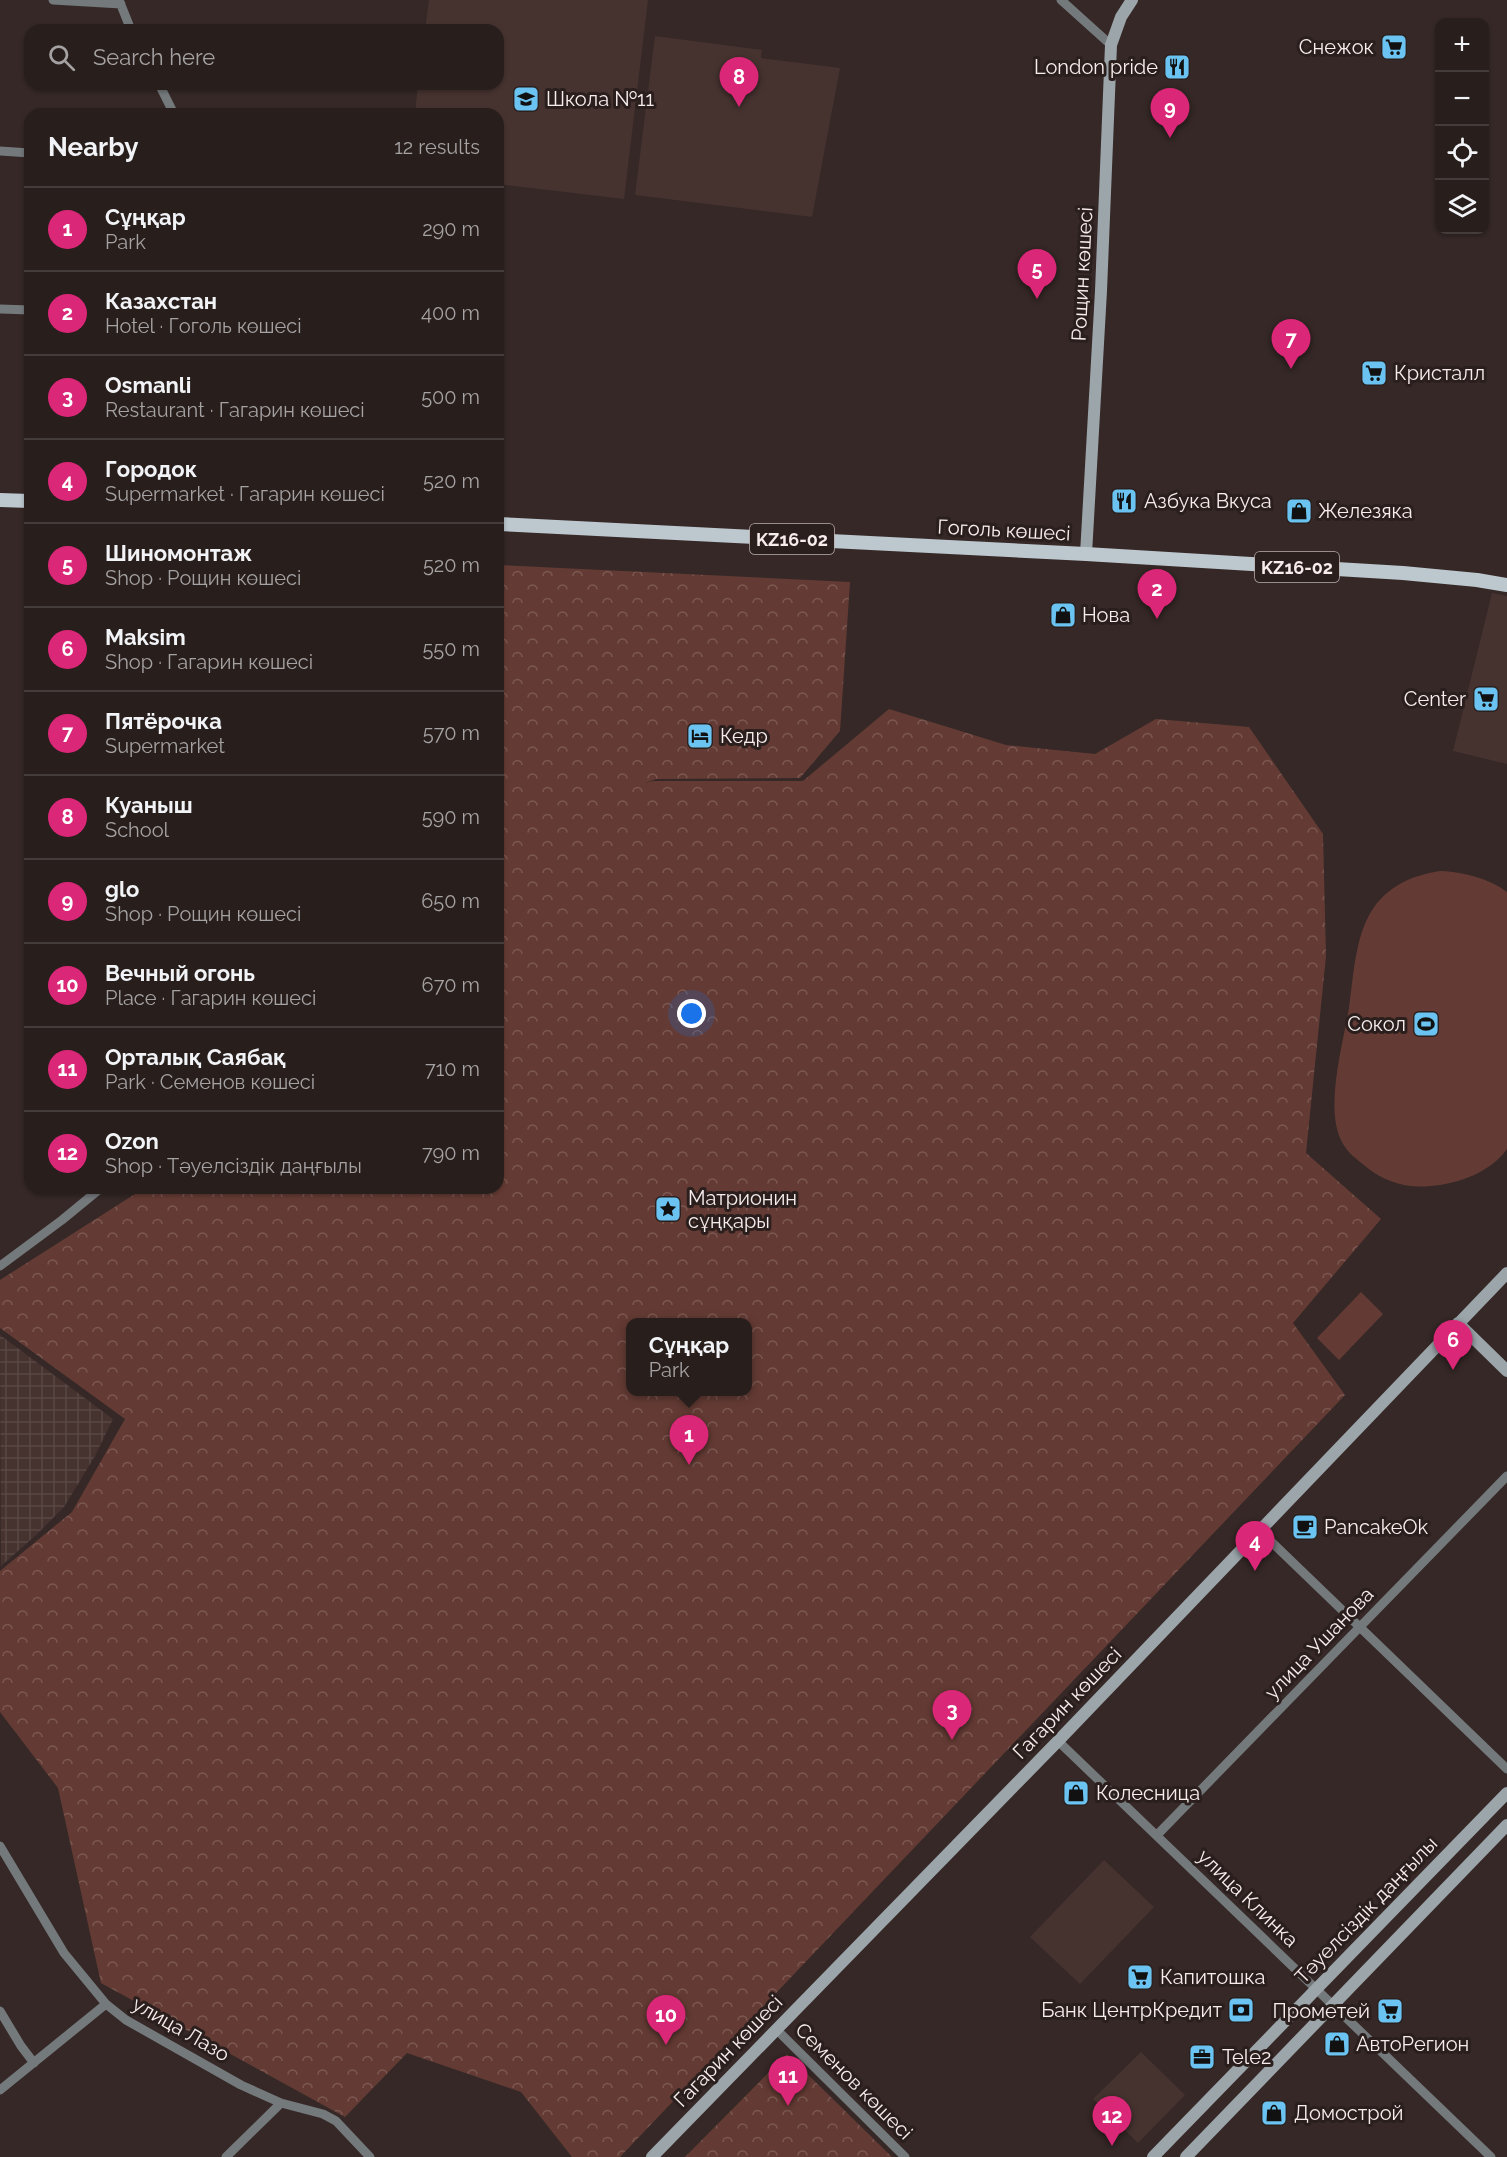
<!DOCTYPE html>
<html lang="en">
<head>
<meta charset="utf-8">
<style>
  body { margin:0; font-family:Raleway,sans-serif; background:#342b29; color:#f1f3f6 }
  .controls { position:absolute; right:18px; top:18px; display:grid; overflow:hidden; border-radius:12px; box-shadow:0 2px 4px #0004 }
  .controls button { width:54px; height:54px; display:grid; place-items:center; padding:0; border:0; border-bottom:2px solid #443c3b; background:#281e1c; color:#f1f3f6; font:30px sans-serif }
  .you { position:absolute; left:692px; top:1014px; width:21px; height:21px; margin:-15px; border:4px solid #fff; border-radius:50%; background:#1a73e8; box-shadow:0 0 0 9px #1a73e833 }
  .badge { display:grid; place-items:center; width:39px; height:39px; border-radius:50%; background:#db2777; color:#fff; font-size:20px; font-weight:700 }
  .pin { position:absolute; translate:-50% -50px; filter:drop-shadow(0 2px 3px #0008) }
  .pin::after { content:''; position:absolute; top:32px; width:21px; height:18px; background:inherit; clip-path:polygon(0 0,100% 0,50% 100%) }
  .popup { position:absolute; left:626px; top:1318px; width:126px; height:78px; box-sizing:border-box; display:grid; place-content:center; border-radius:12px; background:#281e1c; filter:drop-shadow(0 2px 4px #0005); font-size:20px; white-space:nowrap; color:#a5a2a3 }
  .popup b { font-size:22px; color:#f1f3f6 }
  .popup::after { content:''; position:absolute; left:50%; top:100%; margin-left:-12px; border:12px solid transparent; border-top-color:#281e1c }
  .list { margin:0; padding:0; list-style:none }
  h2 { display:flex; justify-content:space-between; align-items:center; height:78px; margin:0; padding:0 24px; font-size:26px }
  h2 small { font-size:20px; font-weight:400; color:#a5a2a3 }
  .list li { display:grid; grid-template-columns:39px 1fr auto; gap:18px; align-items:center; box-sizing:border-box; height:84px; padding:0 24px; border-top:2px solid #443c3b }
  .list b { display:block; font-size:22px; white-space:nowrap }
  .list p { margin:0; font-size:20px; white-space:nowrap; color:#a5a2a3 }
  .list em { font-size:20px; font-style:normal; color:#a5a2a3 }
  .icon { flex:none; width:33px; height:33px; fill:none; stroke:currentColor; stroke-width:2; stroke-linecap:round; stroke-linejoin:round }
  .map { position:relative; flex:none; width:1507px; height:2157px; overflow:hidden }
  .search { position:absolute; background:#281e1c; box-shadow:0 2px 4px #0004; left:24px; top:24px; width:480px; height:66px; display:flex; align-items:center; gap:15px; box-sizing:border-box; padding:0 21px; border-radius:18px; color:#a5a2a3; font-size:22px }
  .panel { position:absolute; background:#281e1c; box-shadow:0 2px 4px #0004; left:24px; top:108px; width:480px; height:1086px; border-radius:18px }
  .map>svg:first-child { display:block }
  .built { fill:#463330 }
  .industrial { fill:url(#industrial-grid) }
  .grass { fill:#643b34 }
  .park { fill:url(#park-crowns); fill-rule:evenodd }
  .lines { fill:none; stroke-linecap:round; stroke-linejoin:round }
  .street { stroke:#74797c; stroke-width:9 }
  .secondary { stroke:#9ca5aa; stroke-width:12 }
  .primary { stroke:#bcc7ce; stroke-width:14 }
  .labels { text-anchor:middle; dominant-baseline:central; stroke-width:6; stroke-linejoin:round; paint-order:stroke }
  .shield { fill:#2a1f1d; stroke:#b9afae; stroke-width:1.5 }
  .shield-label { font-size:18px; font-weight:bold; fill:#f6edec }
  .poi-label { font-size:20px; fill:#f6edec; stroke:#2a1f1d; text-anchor:start }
  .street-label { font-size:20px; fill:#f6edec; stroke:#2a1f1d }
</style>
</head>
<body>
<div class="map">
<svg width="1507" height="2157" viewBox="0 0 1507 2157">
  <defs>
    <pattern id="industrial-grid" width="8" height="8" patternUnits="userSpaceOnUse" patternTransform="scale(1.5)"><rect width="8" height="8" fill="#463330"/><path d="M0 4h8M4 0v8" fill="none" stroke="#584744"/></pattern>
    <pattern id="park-crowns" width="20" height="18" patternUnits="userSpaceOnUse" patternTransform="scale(1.5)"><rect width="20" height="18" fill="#643b34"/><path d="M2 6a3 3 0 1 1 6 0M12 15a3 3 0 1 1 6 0" fill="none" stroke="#7b5852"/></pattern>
  </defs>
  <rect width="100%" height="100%" fill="#352826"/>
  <path class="built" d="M429,0H648L624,199L498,184V114H415L418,84H498V30H425Z
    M655,36L762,50L761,58L840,68L812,217L635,195Z
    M1492,593L1507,596V764L1453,751Z
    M1104,1860L1154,1907L1080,1984L1030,1937Z
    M1141,2052L1185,2095L1138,2143L1093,2099Z"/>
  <path class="industrial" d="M0,1335L113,1419L95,1456L64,1507L35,1536L1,1566Z"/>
  <path class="grass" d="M1440,871C1464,872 1488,878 1507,892V1149C1491,1172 1458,1184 1431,1186C1407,1189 1382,1181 1364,1165C1355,1158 1347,1152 1342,1142C1324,1109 1343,1044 1349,1008C1354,973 1355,931 1377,903C1394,883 1415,875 1440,871Z
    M1361,1292L1383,1314L1339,1360L1317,1338Z"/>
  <path class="park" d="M498,565L850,582L840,731L800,778L656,779L645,783L653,781H803L889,709L1006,745L1095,754L1156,719L1249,727L1323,834L1326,956L1306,1153L1381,1219L1293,1323L1345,1395L620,2157H572L521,2092L407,2053L345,2117L101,1983L58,1788L0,1712V1571L72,1512L125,1419L0,1328V1280L135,1194L138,1188H498ZM630,1322H748V1392H630Z
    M787,2054L892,2157H685Z"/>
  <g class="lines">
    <path class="street" d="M53,0L121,4
      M119,0L131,30
      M1061,0L1111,45
      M159,84L174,114
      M0,151L30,153
      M0,309L30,310
      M0,1266L62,1220L101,1188
      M1259,1530L1507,1769
      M1058,1741L1491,2157
      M1157,1835L1507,1476
      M0,1846L64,1953L106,2004L126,2020L241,2085L281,2103L323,2114L336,2121L370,2157
      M0,2011L21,2046L34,2063
      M777,2030L905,2157
      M0,2090L106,2004
      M226,2157L281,2103"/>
    <path class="secondary" d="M1086,554L1101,291L1111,45L1121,17L1132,0
      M1458,1323L1507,1371
      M652,2157L1058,1741L1507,1273
      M1153,2157L1507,1793
      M1186,2157L1507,1825"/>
    <path class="primary" d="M0,500L30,501
      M498,524L1086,554L1403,573L1477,580L1507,585"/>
  </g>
  <defs>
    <symbol id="supermarket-square" viewBox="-11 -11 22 22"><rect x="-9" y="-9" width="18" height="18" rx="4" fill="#6ac3f1" stroke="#2a1f1d"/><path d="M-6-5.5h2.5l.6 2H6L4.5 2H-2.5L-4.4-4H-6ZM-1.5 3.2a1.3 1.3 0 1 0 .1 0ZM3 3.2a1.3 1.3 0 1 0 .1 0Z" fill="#111"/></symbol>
    <symbol id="restaurant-square" viewBox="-11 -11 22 22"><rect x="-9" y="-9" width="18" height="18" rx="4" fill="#6ac3f1" stroke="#2a1f1d"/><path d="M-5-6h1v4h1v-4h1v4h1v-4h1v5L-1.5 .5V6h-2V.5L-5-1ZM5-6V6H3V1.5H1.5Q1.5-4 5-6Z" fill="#111"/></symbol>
    <symbol id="school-square" viewBox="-11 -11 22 22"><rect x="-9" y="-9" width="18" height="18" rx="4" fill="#6ac3f1" stroke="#2a1f1d"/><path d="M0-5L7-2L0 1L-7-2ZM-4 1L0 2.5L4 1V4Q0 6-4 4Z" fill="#111"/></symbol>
    <symbol id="shop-square" viewBox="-11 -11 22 22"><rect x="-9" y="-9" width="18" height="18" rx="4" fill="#6ac3f1" stroke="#2a1f1d"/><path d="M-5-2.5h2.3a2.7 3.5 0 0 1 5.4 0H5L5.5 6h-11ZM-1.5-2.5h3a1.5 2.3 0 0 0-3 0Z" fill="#111"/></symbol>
    <symbol id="hotel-square" viewBox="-11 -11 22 22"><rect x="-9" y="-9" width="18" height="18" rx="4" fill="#6ac3f1" stroke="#2a1f1d"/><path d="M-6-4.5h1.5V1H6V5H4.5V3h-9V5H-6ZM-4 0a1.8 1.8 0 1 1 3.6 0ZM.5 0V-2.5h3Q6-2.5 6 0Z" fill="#111"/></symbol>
    <symbol id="stadium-square" viewBox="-11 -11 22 22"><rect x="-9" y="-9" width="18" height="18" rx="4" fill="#6ac3f1" stroke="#2a1f1d"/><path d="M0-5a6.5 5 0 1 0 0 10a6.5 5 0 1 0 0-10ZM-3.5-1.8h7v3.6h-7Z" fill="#111"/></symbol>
    <symbol id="sight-square" viewBox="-11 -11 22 22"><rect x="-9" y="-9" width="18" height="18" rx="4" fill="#6ac3f1" stroke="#2a1f1d"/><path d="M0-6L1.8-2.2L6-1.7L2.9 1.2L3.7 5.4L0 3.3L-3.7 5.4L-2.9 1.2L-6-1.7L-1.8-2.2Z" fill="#111"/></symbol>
    <symbol id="cafe-square" viewBox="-11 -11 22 22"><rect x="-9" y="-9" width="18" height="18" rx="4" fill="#6ac3f1" stroke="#2a1f1d"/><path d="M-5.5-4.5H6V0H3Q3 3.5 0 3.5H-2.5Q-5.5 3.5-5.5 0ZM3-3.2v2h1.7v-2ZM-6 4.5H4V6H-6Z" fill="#111"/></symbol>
    <symbol id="bank-square" viewBox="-11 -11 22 22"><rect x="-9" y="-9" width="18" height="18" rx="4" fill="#6ac3f1" stroke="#2a1f1d"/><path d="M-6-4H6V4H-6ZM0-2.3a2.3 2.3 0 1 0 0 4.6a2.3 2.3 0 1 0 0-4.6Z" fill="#111"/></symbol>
    <symbol id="office-square" viewBox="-11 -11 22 22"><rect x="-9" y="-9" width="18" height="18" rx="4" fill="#6ac3f1" stroke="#2a1f1d"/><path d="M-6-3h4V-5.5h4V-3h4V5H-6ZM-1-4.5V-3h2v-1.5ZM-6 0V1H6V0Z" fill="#111"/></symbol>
  </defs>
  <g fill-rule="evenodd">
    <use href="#supermarket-square" x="1379" y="32" width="30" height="30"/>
    <use href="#restaurant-square" x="1162" y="52" width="30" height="30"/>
    <use href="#school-square" x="511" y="84" width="30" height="30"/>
    <use href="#supermarket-square" x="1359" y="358" width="30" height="30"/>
    <use href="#restaurant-square" x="1109" y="486" width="30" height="30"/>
    <use href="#shop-square" x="1284" y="496" width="30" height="30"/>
    <use href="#shop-square" x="1048" y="600" width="30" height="30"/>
    <use href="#supermarket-square" x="1471" y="684" width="30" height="30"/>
    <use href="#hotel-square" x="685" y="721" width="30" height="30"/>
    <use href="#stadium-square" x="1411" y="1009" width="30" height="30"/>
    <use href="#sight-square" x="653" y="1194" width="30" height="30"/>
    <use href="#cafe-square" x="1290" y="1512" width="30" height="30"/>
    <use href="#shop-square" x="1061" y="1778" width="30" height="30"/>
    <use href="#supermarket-square" x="1125" y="1962" width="30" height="30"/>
    <use href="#bank-square" x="1226" y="1995" width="30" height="30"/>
    <use href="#supermarket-square" x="1375" y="1996" width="30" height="30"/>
    <use href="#shop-square" x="1322" y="2029" width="30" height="30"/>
    <use href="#office-square" x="1187" y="2042" width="30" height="30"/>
    <use href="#shop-square" x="1259" y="2098" width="30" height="30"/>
  </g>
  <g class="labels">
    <g class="shield">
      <rect x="750" y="524" width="84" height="30" rx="4.5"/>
      <rect x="1255" y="552" width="84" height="30" rx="4.5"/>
    </g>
    <g class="shield-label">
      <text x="792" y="539">KZ16-02</text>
      <text x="1297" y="567">KZ16-02</text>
    </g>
    <g class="poi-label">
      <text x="1374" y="47" text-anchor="end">Снежок</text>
      <text x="1158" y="67" text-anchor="end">London pride</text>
      <text x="546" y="99">Школа №11</text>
      <text x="1394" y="373">Кристалл</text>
      <text x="1144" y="501">Азбука Вкуса</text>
      <text x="1318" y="511">Железяка</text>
      <text x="1082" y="615">Нова</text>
      <text x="1466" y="699" text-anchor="end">Center</text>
      <text x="720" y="736">Кедр</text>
      <text x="1406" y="1024" text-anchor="end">Сокол</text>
      <text x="688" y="1198">Матрионин<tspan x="688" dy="23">сұңқары</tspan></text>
      <text x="1324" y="1527">PancakeOk</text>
      <text x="1096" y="1793">Колесница</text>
      <text x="1160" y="1977">Капитошка</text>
      <text x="1222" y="2010" text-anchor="end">Банк ЦентрКредит</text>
      <text x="1370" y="2011" text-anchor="end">Прометей</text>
      <text x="1356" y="2044">АвтоРегион</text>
      <text x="1222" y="2057">Tele2</text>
      <text x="1294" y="2113">Домострой</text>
    </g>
    <g class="street-label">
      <text transform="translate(1082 274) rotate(-87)">Рощин көшесі</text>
      <text transform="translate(1004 530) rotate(3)">Гоголь көшесі</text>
      <text transform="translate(1319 1643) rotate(-46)">улица Ушанова</text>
      <text transform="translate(1067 1703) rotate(-46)">Гагарин көшесі</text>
      <text transform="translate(1248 1898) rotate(44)">улица Клинка</text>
      <text transform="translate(1366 1910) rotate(-46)">Тәуелсіздік даңғылы</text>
      <text transform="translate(181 2029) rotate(30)">улица Лазо</text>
      <text transform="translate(728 2051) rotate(-46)">Гагарин көшесі</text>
      <text transform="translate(854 2081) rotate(45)">Семенов көшесі</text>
    </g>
  </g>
</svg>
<div class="controls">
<button>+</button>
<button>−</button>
<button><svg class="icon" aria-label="locate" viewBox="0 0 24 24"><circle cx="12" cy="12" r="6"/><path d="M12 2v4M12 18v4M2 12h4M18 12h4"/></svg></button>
<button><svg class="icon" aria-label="layers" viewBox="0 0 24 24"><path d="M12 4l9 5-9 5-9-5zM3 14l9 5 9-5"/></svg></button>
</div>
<div class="you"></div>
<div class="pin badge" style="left:689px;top:1465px">1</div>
<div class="popup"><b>Сұңқар</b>Park</div>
<div class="pin badge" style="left:1157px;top:619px">2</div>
<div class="pin badge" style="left:952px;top:1740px">3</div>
<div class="pin badge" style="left:1255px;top:1571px">4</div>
<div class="pin badge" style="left:1037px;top:299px">5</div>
<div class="pin badge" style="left:1453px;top:1370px">6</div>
<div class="pin badge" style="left:1291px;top:369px">7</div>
<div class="pin badge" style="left:739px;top:107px">8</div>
<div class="pin badge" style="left:1170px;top:138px">9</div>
<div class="pin badge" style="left:666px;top:2045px">10</div>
<div class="pin badge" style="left:788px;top:2106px">11</div>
<div class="pin badge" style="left:1112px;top:2146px">12</div>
<div class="search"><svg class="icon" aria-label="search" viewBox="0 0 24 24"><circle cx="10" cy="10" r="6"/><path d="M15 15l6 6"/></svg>Search here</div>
<section class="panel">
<h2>Nearby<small>12 results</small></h2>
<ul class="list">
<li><span class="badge">1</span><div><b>Сұңқар</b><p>Park</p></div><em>290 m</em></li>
<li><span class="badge">2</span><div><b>Казахстан</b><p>Hotel · Гоголь көшесі</p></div><em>400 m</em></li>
<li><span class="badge">3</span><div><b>Osmanli</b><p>Restaurant · Гагарин көшесі</p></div><em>500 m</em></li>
<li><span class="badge">4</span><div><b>Городок</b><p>Supermarket · Гагарин көшесі</p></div><em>520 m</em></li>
<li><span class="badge">5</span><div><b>Шиномонтаж</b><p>Shop · Рощин көшесі</p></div><em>520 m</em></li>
<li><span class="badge">6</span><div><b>Maksim</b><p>Shop · Гагарин көшесі</p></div><em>550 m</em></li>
<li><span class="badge">7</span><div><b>Пятёрочка</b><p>Supermarket</p></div><em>570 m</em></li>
<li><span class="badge">8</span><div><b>Куаныш</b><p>School</p></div><em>590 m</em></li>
<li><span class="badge">9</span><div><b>glo</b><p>Shop · Рощин көшесі</p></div><em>650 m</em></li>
<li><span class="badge">10</span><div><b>Вечный огонь</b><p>Place · Гагарин көшесі</p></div><em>670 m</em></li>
<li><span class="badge">11</span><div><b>Орталық Саябақ</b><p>Park · Семенов көшесі</p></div><em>710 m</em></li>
<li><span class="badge">12</span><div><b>Ozon</b><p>Shop · Тәуелсіздік даңғылы</p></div><em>790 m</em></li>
</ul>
</section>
</div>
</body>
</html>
